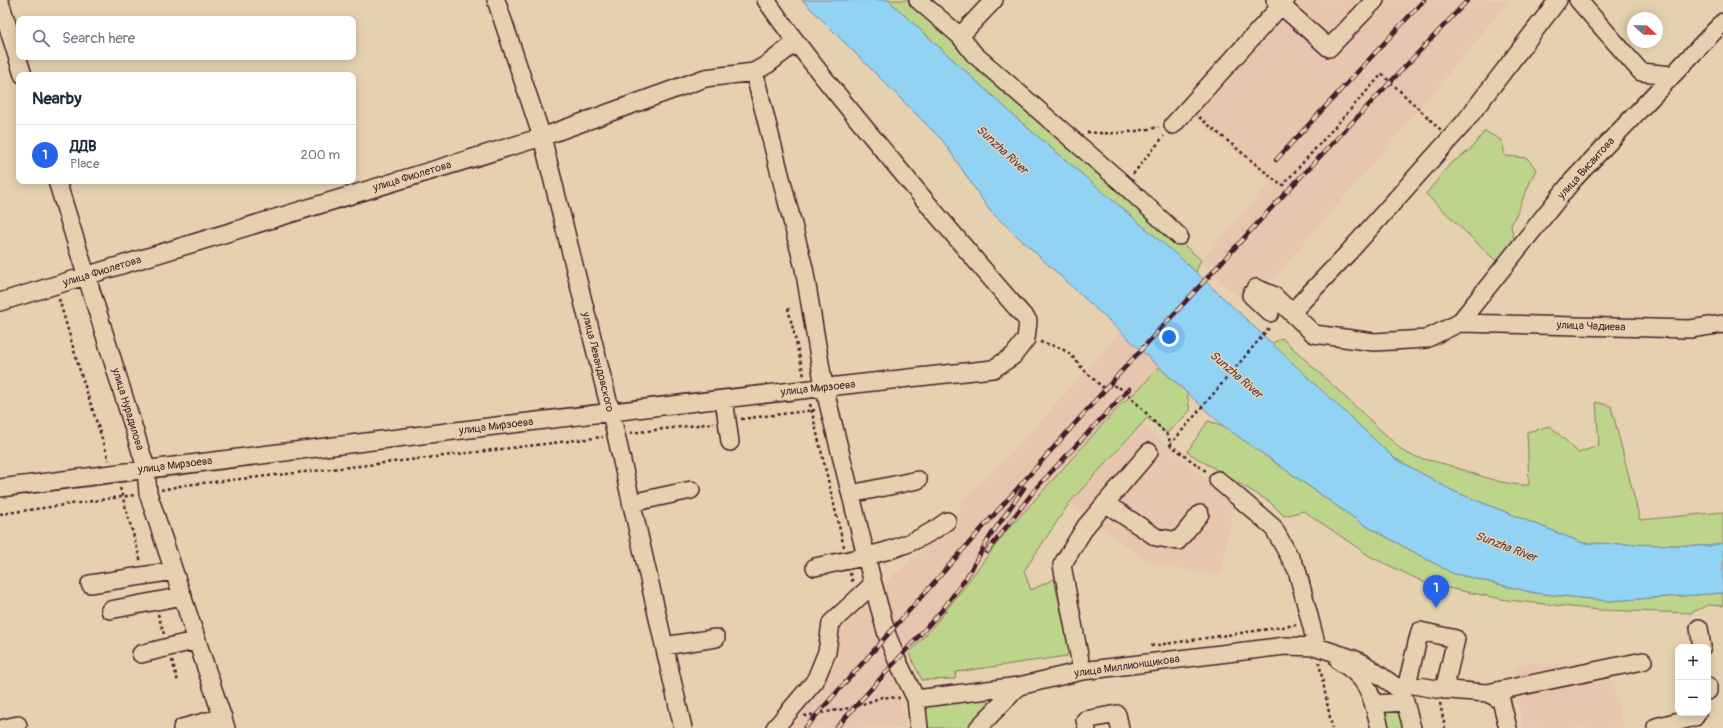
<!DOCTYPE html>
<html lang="en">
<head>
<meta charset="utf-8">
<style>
  body { margin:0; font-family:Pangolin,sans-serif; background:#f6f6f7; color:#1f2937 }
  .controls { position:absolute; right:12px; bottom:12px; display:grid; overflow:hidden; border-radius:8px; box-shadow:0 2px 10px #0003 }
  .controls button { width:36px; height:36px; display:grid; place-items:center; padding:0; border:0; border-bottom:1px solid #e0e1e3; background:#fff; color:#1f2937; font:20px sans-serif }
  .compass { position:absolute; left:1627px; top:12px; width:36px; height:36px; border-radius:50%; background:#fff; box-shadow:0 2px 10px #0003; rotate:111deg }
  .you { position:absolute; left:1169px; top:337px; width:14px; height:14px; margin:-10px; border:3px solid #fff; border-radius:50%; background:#1a73e8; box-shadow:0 0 0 6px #1a73e833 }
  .badge { display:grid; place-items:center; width:26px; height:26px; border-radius:50%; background:#2563eb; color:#fff; font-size:13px; font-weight:700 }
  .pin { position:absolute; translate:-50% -33px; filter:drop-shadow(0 1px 2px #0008) }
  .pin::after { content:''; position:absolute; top:21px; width:14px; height:12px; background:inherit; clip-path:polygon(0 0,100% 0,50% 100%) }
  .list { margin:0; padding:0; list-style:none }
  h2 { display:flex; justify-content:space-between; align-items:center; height:52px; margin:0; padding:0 16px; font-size:17px }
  h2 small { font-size:13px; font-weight:400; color:#747a83 }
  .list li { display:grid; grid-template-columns:26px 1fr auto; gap:12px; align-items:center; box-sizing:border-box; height:60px; padding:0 16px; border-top:1px solid #e0e1e3 }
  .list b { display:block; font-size:15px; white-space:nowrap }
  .list p { margin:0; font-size:13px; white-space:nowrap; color:#747a83 }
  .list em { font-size:13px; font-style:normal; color:#747a83 }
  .icon { flex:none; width:22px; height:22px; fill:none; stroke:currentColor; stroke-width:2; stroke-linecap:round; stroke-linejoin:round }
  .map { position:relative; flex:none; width:1723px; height:728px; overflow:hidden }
  .search { position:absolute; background:#fff; box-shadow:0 2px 10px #0003; left:16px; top:16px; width:340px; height:44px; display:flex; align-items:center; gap:10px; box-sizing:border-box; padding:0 14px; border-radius:8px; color:#747a83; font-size:15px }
  .panel { position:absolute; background:#fff; box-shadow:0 2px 10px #0003; left:16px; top:72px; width:340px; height:112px; border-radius:8px }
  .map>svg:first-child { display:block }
  .built { fill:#e6c6ae }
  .green { fill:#bdd48b; stroke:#847a5b }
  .water { fill:#92d2f3; stroke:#758aa3 }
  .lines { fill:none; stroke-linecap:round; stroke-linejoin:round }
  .minor-casing { stroke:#4a1f2b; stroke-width:20 }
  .path { stroke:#4a1f2b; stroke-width:2.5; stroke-dasharray:3 3; stroke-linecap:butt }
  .minor { stroke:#e5d1af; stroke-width:17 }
  .rail-casing { stroke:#4a1f2b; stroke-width:4.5 }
  .rail { stroke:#e5d1af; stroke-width:3; stroke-dasharray:9; stroke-linecap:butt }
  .labels { text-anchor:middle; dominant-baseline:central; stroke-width:3; stroke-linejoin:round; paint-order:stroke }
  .street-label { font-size:11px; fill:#4a1f2b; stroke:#e5d1af }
  .water-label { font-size:12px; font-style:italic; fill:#553a49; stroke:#e5d1af }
</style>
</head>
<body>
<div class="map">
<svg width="1723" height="728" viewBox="0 0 1723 728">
  <rect width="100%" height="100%" fill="#e5d1af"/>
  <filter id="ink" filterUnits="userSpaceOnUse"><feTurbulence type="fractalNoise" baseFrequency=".025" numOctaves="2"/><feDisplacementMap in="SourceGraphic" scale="8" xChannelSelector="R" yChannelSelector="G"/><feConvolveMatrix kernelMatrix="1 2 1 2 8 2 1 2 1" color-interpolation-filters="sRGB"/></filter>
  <g filter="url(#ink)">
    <path class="built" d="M1295,0H1510L1375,162L1248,307L1201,260L1271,182L1198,121L1193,111Z
      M1120,332L1159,367L1140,388L1120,405L1005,532L945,612L893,671L904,715V728H780L837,624L955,522L963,498L1010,455Z
      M1143,424L1234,503L1221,576L1148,563L1070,502Z
      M1607,660L1624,728H1524L1512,670L1527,662L1553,665Z"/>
    <path class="green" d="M888,0H908L968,55L1201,260L1196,272L1022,123Z
      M1485,131L1502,141L1505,156L1527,158L1536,169L1511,226L1515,243L1496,261L1426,194L1450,164L1470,150Z
      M1282,338L1403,451C1416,459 1431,460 1445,464C1472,472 1501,486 1529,485L1527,432L1550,426L1579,453L1599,445L1596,402L1611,406L1640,520L1723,512V543L1709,546L1583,543L1453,491L1394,458L1271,344Z
      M1159,367L1187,393L1190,411L1167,433L1147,418L1070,502L1024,571L1031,590L1054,579L1069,647L1067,656L956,672L955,679L922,680L909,654L945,612L1005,533L1120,405L1140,388Z
      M1208,421L1222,425L1361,523L1452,573L1535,593L1609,601L1723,593V606L1708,605L1691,613L1599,610L1507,600L1428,584L1371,557L1304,511L1284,516L1270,502L1187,452Z
      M1019,686L978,728H919L916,699Z
      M1398,709L1403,728H1389L1385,712Z"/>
    <path class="water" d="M802,0H888L1022,123L1184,261L1394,458L1453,491L1583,543L1709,546L1723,543V593L1609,601L1535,593L1452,573L1361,523L1222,425L990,211L943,141Z"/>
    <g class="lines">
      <defs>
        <path id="minor" d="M496,0L542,137L611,413L683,728
          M918,0L960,36L974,54L1120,181L1179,236
          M1275,0L1329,48L1375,0
          M1578,0L1641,72L1672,75
          M0,2L23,75
          M960,36L994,0
          M754,72L804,268L824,387L873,584L887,635L897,660L916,699L919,728
          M1173,125L1286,0
          M57,181L146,468L148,493L226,728
          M0,302L542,137L705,78L754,72L768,64L795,43
          M1292,312L1348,253L1464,123L1558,0
          M1270,313L1251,295L1256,288L1273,295L1314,334L1374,342L1426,339L1459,323L1573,180L1723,22
          M1459,323L1690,329L1723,324
          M724,399L730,442
          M1218,480L1273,527L1297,570L1317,647
          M0,488C331,446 662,404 993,369L1013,356L1026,339L1028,321C982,269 937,215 893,162C849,109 805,57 766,0
          M851,494L918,480
          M631,503L691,490
          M1105,503L1156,537L1178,541L1200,514
          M815,567C862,557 909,551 947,521
          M90,584L174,571
          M110,610L183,596
          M1699,628L1702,647
          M664,646L716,638
          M141,654L197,640
          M1339,661C1370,680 1371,694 1380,728
          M1082,671L1062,565L1086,526L1149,452
          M1407,684L1420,631L1456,639L1444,690
          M1708,686V691
          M1399,689L1407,684L1437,689L1487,693L1643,661
          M1487,693L1501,700L1508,728
          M916,699L1019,686L1082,671L1285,646L1317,647L1354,659L1364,664L1399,689L1405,702L1412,728
          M1374,704L1405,702
          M4,728L18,725
          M182,728L223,717
          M775,728L815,681L827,652L831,623L873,584
          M978,728L1019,686
          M1087,728L1085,720L1117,714L1120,728
          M1656,728V727L1695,717L1697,713"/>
      </defs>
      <use href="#minor" class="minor-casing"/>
      <path class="path" d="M1199,117L1282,186L1382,74L1441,130
        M1087,132C1111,135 1135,132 1159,127
        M1133,174L1164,136
        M59,299L80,371L109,460
        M788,308L804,376
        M1040,342L1061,348L1072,356L1083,369L1102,387L1117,386L1126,392L1169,437L1170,445L1207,472
        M810,404L844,547
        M741,419L815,410
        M630,433L714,423
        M1170,445L1269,328
        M120,488L141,562
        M161,490L185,485L359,466L603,437
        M0,514L135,495
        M850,573L853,584
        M158,614L164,634
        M1151,646L1296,625
        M172,660L178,682
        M1319,662L1332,728
        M1440,703L1445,728
        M804,716L855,707L882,697L900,698"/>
      <use href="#minor" class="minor"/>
      <defs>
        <path id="rail" d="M1276,160L1424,0
          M987,552L1037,487L1129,389
          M805,728L1118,375L1276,203L1468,0
          M836,728L943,609L966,578L991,535L1024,488"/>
      </defs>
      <use href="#rail" class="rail-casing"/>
      <use href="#rail" class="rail"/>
    </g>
  </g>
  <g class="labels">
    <g class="street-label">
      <text transform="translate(1586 168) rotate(-48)">улица Висаитова</text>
      <text transform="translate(412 176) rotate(-17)">улица Фиолетова</text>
      <text transform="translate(102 271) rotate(-17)">улица Фиолетова</text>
      <text transform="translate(1591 326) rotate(2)">улица Чадиева</text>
      <text transform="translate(598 362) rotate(76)">улица Левандовского</text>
      <text transform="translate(818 388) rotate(-6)">улица Мирзоева</text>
      <text transform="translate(128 409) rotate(73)">улица Нурадилова</text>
      <text transform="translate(496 426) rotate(-7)">улица Мирзоева</text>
      <text transform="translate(175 465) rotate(-7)">улица Мирзоева</text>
      <text transform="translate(1127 666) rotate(-8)">улица Миллионщикова</text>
    </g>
    <g class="water-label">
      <text transform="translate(1002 150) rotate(43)">Sunzha River</text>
      <text transform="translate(1236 375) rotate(41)">Sunzha River</text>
      <text transform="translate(1506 547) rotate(21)">Sunzha River</text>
    </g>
  </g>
</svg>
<div class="controls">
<button>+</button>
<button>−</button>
</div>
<svg class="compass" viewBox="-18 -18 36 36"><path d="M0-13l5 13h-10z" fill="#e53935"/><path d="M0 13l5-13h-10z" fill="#747a83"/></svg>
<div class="you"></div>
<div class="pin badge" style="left:1436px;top:608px">1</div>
<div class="search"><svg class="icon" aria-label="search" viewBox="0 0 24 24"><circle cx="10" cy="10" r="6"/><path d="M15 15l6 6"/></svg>Search here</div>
<section class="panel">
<h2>Nearby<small></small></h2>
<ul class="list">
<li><span class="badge">1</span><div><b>ДДВ</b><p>Place</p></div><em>200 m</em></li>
</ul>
</section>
</div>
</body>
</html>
